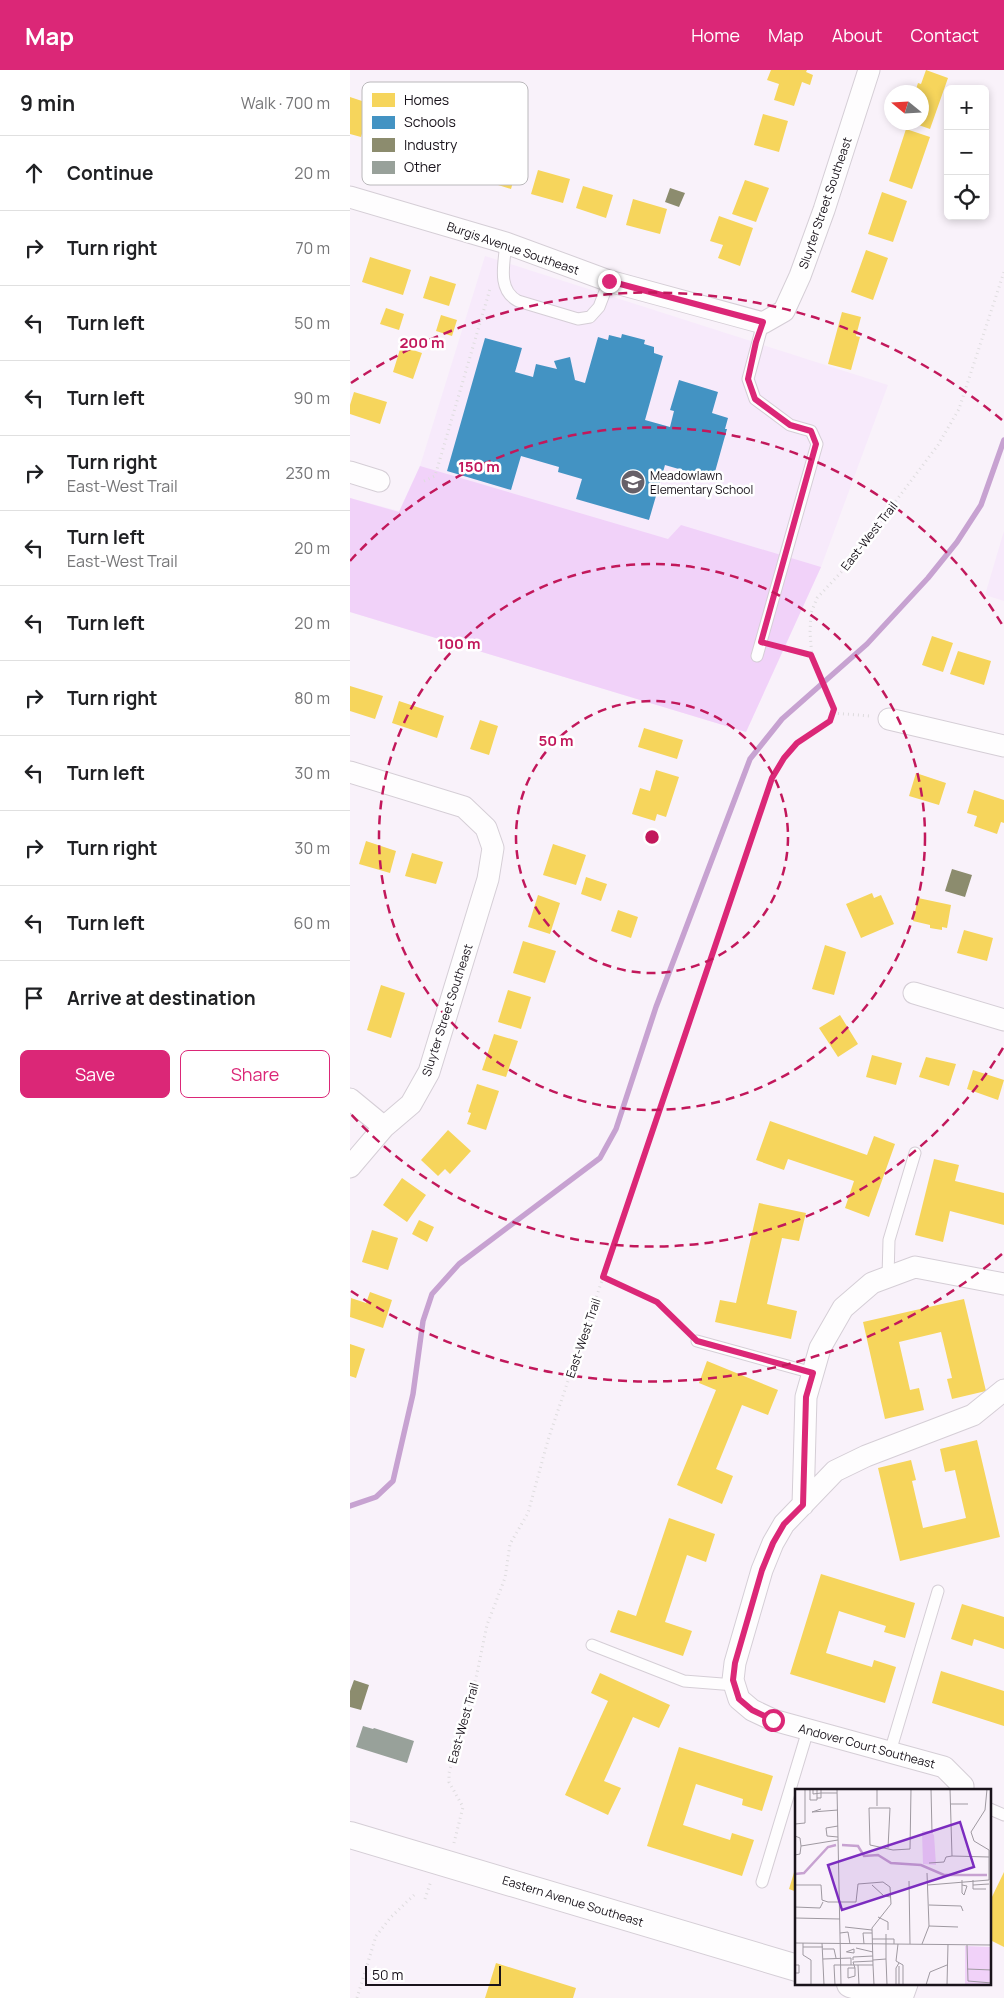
<!DOCTYPE html>
<html lang="en">
<head>
<meta charset="utf-8">
<style>
  body { margin:0; font-family:Manrope,sans-serif; background:#f2f2f2; color:#202124 }
  .controls { position:absolute; right:15px; top:15px; display:grid; overflow:hidden; border-radius:8px; box-shadow:0 2px 8px #0003 }
  .controls button { width:45px; height:45px; display:grid; place-items:center; padding:0; border:0; border-bottom:1px solid #e0e0e0; background:#fff; color:#202124; font:25px sans-serif }
  .compass { position:absolute; left:534px; top:15px; width:45px; height:45px; border-radius:50%; background:#fff; box-shadow:0 2px 8px #0003; rotate:288deg }
  .scale { position:absolute; left:15px; bottom:12px; width:136px; box-sizing:border-box; padding-left:5px; border:2px solid #19131b; border-top:0; font-size:14px; line-height:18px; white-space:nowrap; color:#19131b; -webkit-text-stroke:4px #fff; paint-order:stroke }
  .stop { position:absolute; width:15px; height:15px; margin:-11px; border:4px solid #db2777; border-radius:50%; background:#fff }
  .stop.end { background:#db2777; border-color:#fff; box-shadow:0 1px 5px #0008 }
  .list { margin:0; padding:0; list-style:none }
  h2 { display:flex; justify-content:space-between; align-items:center; height:65px; margin:0; padding:0 20px; font-size:21px }
  h2 small { font-size:16px; font-weight:400; color:#757577 }
  .list li { display:grid; grid-template-columns:32px 1fr auto; gap:15px; align-items:center; box-sizing:border-box; height:75px; padding:0 20px; border-top:1px solid #e0e0e0 }
  .list b { display:block; font-size:19px; white-space:nowrap }
  .list p { margin:0; font-size:16px; white-space:nowrap; color:#757577 }
  .list em { font-size:16px; font-style:normal; color:#757577 }
  .actions { display:flex; gap:10px; padding:15px 20px }
  .actions a { flex:1; padding:11px 0; border:1px solid #db2777; border-radius:8px; text-align:center; font-size:18px; color:#db2777 }
  .actions .main { background:#db2777; color:#fff }
  .icon { flex:none; width:28px; height:28px; fill:none; stroke:currentColor; stroke-width:2; stroke-linecap:round; stroke-linejoin:round }
  .map { position:relative; flex:none; width:654px; height:1928px; overflow:hidden }
  header { display:flex; align-items:center; gap:30px; box-sizing:border-box; height:70px; padding:0 25px; background:#db2777; color:#fff }
  header strong { font-size:24px }
  nav { display:flex; gap:28px; margin-inline-start:auto; font-size:18px }
  main { display:flex }
  aside { flex:1; background:#fff }
  .map>svg:first-child { display:block }
  .built { fill:#f7eafb }
  .green { fill:#f1d2f9 }
  .homes { fill:#f6d55c }
  .schools { fill:#4393c3 }
  .industry { fill:#8c8c6e }
  .lines { fill:none; stroke-linecap:round; stroke-linejoin:round }
  .stream { stroke:#c7a2d1; stroke-width:5.5 }
  .building { fill:#98a19a }
  .service-casing { stroke:#d5ced6; stroke-width:13 }
  .minor-casing { stroke:#d5ced6; stroke-width:23 }
  .tertiary-casing { stroke:#d5ced6; stroke-width:28 }
  .path { stroke:#dedcde; stroke-width:3; stroke-dasharray:1 4; stroke-linecap:butt }
  .service { stroke:#fefdfe; stroke-width:11 }
  .minor { stroke:#fefdfe; stroke-width:21 }
  .tertiary { stroke:#fefdfe; stroke-width:26 }
  .route { stroke:#db2777; stroke-width:6 }
  .ring { fill:none; stroke:#c2185b; stroke-width:2.5; stroke-dasharray:9 6 }
  .labels { text-anchor:middle; dominant-baseline:central; stroke-width:5; stroke-linejoin:round; paint-order:stroke }
  .street-label { font-size:12px; fill:#19131b; stroke:#fff }
  .poi-label { font-size:12px; fill:#19131b; stroke:#fff; text-anchor:start }
  .inset-river { fill:none; stroke:#c7a2d1; stroke-width:2.5 }
  .inset-road { fill:none; stroke:#9f99a1; stroke-width:1 }
  .view { fill:#7b2cbf; fill-opacity:0.15; stroke:#7b2cbf; stroke-width:2.5 }
  .inset-edge { fill:none; stroke:#19131b; stroke-width:2.5 }
  .key { fill:#fff; stroke:#bab8bb; stroke-width:1 }
  .key-label { font-size:14px; fill:#19131b }
  .centre { fill:#c2185b; stroke:#fff; stroke-width:2.5 }
  .ring-label { font-size:15px; text-anchor:middle; font-weight:bold; fill:#c2185b; stroke:#fff; stroke-width:5; stroke-linejoin:round; paint-order:stroke }
</style>
</head>
<body>
<header>
<strong>Map</strong>
<nav><a>Home</a><a>Map</a><a>About</a><a>Contact</a></nav>
</header>
<main>
<aside>
<h2>9 min<small>Walk · 700 m</small></h2>
<ul class="list">
<li><svg class="icon" aria-label="ahead" viewBox="0 0 24 24"><path d="M12 20V5M6 11l6-6 6 6"/></svg><div><b>Continue</b></div><em>20 m</em></li>
<li><svg class="icon" aria-label="right" viewBox="0 0 24 24"><path d="M7 20v-9h11M14 6l5 5-5 5"/></svg><div><b>Turn right</b></div><em>70 m</em></li>
<li><svg class="icon" aria-label="left" viewBox="0 0 24 24"><path d="M17 20v-9H6M10 6l-5 5 5 5"/></svg><div><b>Turn left</b></div><em>50 m</em></li>
<li><svg class="icon" aria-label="left" viewBox="0 0 24 24"><path d="M17 20v-9H6M10 6l-5 5 5 5"/></svg><div><b>Turn left</b></div><em>90 m</em></li>
<li><svg class="icon" aria-label="right" viewBox="0 0 24 24"><path d="M7 20v-9h11M14 6l5 5-5 5"/></svg><div><b>Turn right</b><p>East-West Trail</p></div><em>230 m</em></li>
<li><svg class="icon" aria-label="left" viewBox="0 0 24 24"><path d="M17 20v-9H6M10 6l-5 5 5 5"/></svg><div><b>Turn left</b><p>East-West Trail</p></div><em>20 m</em></li>
<li><svg class="icon" aria-label="left" viewBox="0 0 24 24"><path d="M17 20v-9H6M10 6l-5 5 5 5"/></svg><div><b>Turn left</b></div><em>20 m</em></li>
<li><svg class="icon" aria-label="right" viewBox="0 0 24 24"><path d="M7 20v-9h11M14 6l5 5-5 5"/></svg><div><b>Turn right</b></div><em>80 m</em></li>
<li><svg class="icon" aria-label="left" viewBox="0 0 24 24"><path d="M17 20v-9H6M10 6l-5 5 5 5"/></svg><div><b>Turn left</b></div><em>30 m</em></li>
<li><svg class="icon" aria-label="right" viewBox="0 0 24 24"><path d="M7 20v-9h11M14 6l5 5-5 5"/></svg><div><b>Turn right</b></div><em>30 m</em></li>
<li><svg class="icon" aria-label="left" viewBox="0 0 24 24"><path d="M17 20v-9H6M10 6l-5 5 5 5"/></svg><div><b>Turn left</b></div><em>60 m</em></li>
<li><svg class="icon" aria-label="arrive" viewBox="0 0 24 24"><path d="M6 21V4h12l-3 4 3 4H6"/></svg><div><b>Arrive at destination</b></div></li>
</ul>
<div class="actions"><a class="main">Save</a><a>Share</a></div>
</aside>
<div class="map">
<svg width="654" height="1928" viewBox="0 0 654 1928">
  <rect width="100%" height="100%" fill="#f9f2fa"/>
  <path class="built" d="M135,186L538,315L471,497L396,662L0,542V428L49,441L70,396Z
    M654,461V531L635,525Z"/>
  <path class="green" d="M70,396L318,469L331,455L471,497L396,662L0,542V428L49,442Z"/>
  <path class="homes" d="M421,0H457L456,2L463,5L460,15L452,12L444,36L424,30L429,14L417,10Z
    M576,0L598,8L580,59L563,53L572,52V22H565L568,13L571,14Z
    M0,27L21,34L11,67L0,64Z
    M413,44L438,51L429,82L404,75Z
    M556,59L580,67L562,119L539,111Z
    M139,76L171,85L161,119L129,109Z
    M188,100L220,109L213,133L181,124Z
    M395,110L419,118L406,152L382,144Z
    M233,116L263,125L256,148L226,138Z
    M532,122L557,131L543,172L518,164Z
    M283,129L317,139L310,164L276,155Z
    M369,146L403,158L390,196L368,188L373,175L360,171Z
    M516,180L538,188L523,230L501,222Z
    M20,187L61,200L53,225L12,212Z
    M80,206L106,214L99,236L73,228Z
    M36,238L54,244L49,260L30,254Z
    M492,242L511,247L506,266L510,267L501,300L478,294Z
    M91,245L107,250L102,266L86,261Z
    M51,276L72,283L63,309L43,302Z
    M4,322L37,332L30,354L0,344V335Z
    M582,566L603,573L593,602L572,595Z
    M608,581L641,591L634,615L600,604Z
    M0,616L33,626L25,649L0,641Z
    M49,631L94,646L87,668L42,653Z
    M130,650L148,656L139,685L120,679Z
    M294,658L333,670L327,689L288,677Z
    M306,700L329,707L316,747L307,744L305,751L282,744L290,718L300,721Z
    M566,703L596,713L589,735L559,726Z
    M624,720L654,730V753L651,752L647,764L624,756L627,746L617,743Z
    M16,771L46,781L40,803L9,794Z
    M203,774L236,785L226,815L193,805Z
    M62,783L93,792L86,814L55,806Z
    M236,807L257,814L251,831L231,824Z
    M522,823L524,828L531,825L544,854L511,868L496,834Z
    M188,825L210,833L200,864L178,857Z
    M568,828L601,835L597,858L592,857V860L580,858V855L563,851Z
    M268,840L288,847L281,868L261,861Z
    M614,860L643,868L637,891L607,883Z
    M173,871L206,881L195,913L163,903Z
    M475,875L496,882L484,925L462,919Z
    M31,915L55,923L41,968L17,960Z
    M158,920L181,927L171,959L148,952Z
    M490,945L508,974L488,987L469,958Z
    M144,964L168,971L156,1007L132,1000Z
    M522,985L552,993L546,1015L516,1007Z
    M576,987L606,994L599,1016L569,1007Z
    M623,1000L654,1010L648,1030L617,1019Z
    M127,1014L149,1021L136,1060L117,1054L121,1043L118,1042Z
    M420,1051L517,1085L524,1066L545,1074L519,1147L495,1138L504,1111L438,1089L434,1100L406,1090Z
    M98,1060L121,1081L100,1104L95,1099L88,1106L71,1090Z
    M584,1089L609,1095L605,1111L654,1123V1155L600,1141L593,1172L565,1165Z
    M52,1108L76,1125L57,1152L33,1135Z
    M409,1133L456,1143L449,1171L432,1168L417,1234L447,1241L441,1269L365,1252L370,1230L386,1233Z
    M69,1150L84,1157L77,1172L62,1164Z
    M22,1160L48,1168L38,1200L12,1192Z
    M20,1222L42,1230L33,1258L0,1247L1,1228L16,1233Z
    M614,1229L636,1321L602,1329L597,1309L602,1308L591,1262L549,1272L560,1320L569,1318L574,1340L535,1349L513,1252Z
    M0,1274L15,1279L6,1308L0,1306Z
    M357,1291L428,1320L418,1345L392,1335L366,1399L383,1406L372,1434L327,1415L366,1320L349,1313Z
    M627,1370L650,1467L550,1491L528,1398L561,1390L566,1410L562,1411L573,1458L616,1448L605,1400L595,1402L590,1379Z
    M319,1448L365,1464L356,1492L337,1485L315,1552L342,1561L333,1586L260,1562L268,1540L286,1546Z
    M471,1504L565,1533L555,1568L534,1562L536,1556L489,1541L476,1583L522,1597L524,1590L546,1597L535,1633L440,1604Z
    M612,1534L654,1547V1579L624,1569L622,1576L601,1569Z
    M591,1601L654,1621V1656L582,1633Z
    M250,1603L320,1635L309,1658L283,1647L254,1711L271,1718L258,1745L215,1725L258,1631L241,1623Z
    M329,1677L423,1706L412,1741L392,1735L393,1729L346,1714L333,1755L380,1770L382,1763L404,1770L392,1806L297,1776Z
    M446,1796H447V1822L439,1819Z
    M654,1802V1877L640,1870V1831Z
    M146,1893L226,1918L223,1928H135Z"/>
  <path class="schools" d="M272,264L295,270L294,274L304,277V283L313,286L295,350L320,357L324,341L320,340L329,310L368,322L362,343L378,348L375,359H377L363,409L315,395L299,450L226,429L232,409L208,402L209,397L171,386L161,420L97,401L135,268L172,278L165,302L183,307L186,294L207,299L204,291L220,287L225,310L235,313L248,267L258,270L259,265L271,268Z"/>
  <path class="industry" d="M320,118L335,123L329,137L315,132Z
    M602,799L622,805L615,827L595,821Z
    M4,1610L19,1615L11,1640L0,1637V1621Z"/>
  <g class="lines">
    <path class="stream" d="M0,1436L26,1427L43,1411L63,1324L73,1251L82,1224L109,1194L250,1088L266,1059L306,937L400,689L432,649L517,574L578,508L607,472L631,435L654,370"/>
  </g>
  <path class="building" d="M13,1656L23,1659L24,1658L64,1671L57,1693L6,1677Z"/>
  <g class="lines">
    <defs>
      <path id="service" d="M156,173C154,194 147,220 168,231L228,249L240,247L249,237L259,211
        M407,586L467,374L461,361L440,355L405,329L398,309L413,253
        M538,1207L539,1170L565,1083
        M347,1271L463,1303
        M242,1575L334,1611L385,1615
        M540,1682L588,1521
        M640,1739L654,1745
        M412,1812L458,1660"/>
      <path id="minor" d="M0,127L156,173L259,211L413,253L434,241L450,206L474,140L519,0
        M0,402L29,411
        M539,649L654,676
        M0,702L114,737L136,758L143,778L138,809L79,1002L61,1034L34,1057L0,1097
        M564,923L654,950
        M0,1029L34,1057
        M453,1435L456,1327L470,1278L493,1238L522,1213L565,1197L654,1214
        M613,1720V1716L594,1697L423,1650L402,1640L389,1629L383,1610L385,1593L412,1500L423,1473L434,1454L485,1401L516,1386L623,1345L654,1320
        M552,1928L557,1914"/>
      <path id="tertiary" d="M0,1765L447,1898
        M500,1914L546,1928"/>
    </defs>
    <use href="#service" class="service-casing"/>
    <use href="#minor" class="minor-casing"/>
    <use href="#tertiary" class="tertiary-casing"/>
    <path class="path" d="M74,411L85,406L140,219
      M423,575L461,585
      M483,643L520,646
      M253,1207L307,1232L337,1262
      M104,1773L113,1737L99,1712V1703L126,1608L137,1555L155,1508L160,1474L178,1443L198,1370L422,708L434,688L447,673L480,651L484,639L462,588L460,562L461,543L467,528L496,497L588,375L609,339L654,202
      M75,1829L81,1811
      M7,1928L26,1866L41,1847L64,1825"/>
    <use href="#service" class="service"/>
    <use href="#minor" class="minor"/>
    <use href="#tertiary" class="tertiary"/>
  </g>
  <g class="lines">
    <path class="route" d="M259,211L413,252L406,272L398,309L405,329L440,355L461,361L466,374L411,572L461,585L484,639L480,651L447,673L434,688L422,708L253,1207L307,1232L347,1271L463,1303L456,1327L453,1435L434,1454L423,1473L412,1500L385,1593L383,1610L389,1629L402,1640L423,1650"/>
  </g>
  <g class="ring">
    <circle cx="302" cy="767" r="136"/>
    <circle cx="302" cy="767" r="273"/>
    <path d="M653 978A409 409 0 0 1 0 1043M0 491A409 409 0 0 1 653 556"/>
    <path d="M652 1184A545 545 0 0 1 1 1221M1 313A545 545 0 0 1 652 350"/>
  </g>
  <defs>
    <symbol id="school-disc" viewBox="-11 -11 22 22"><circle r="9.5" fill="#676169" stroke="#fff"/><path d="M0-5L7-2L0 1L-7-2ZM-4 1L0 2.5L4 1V4Q0 6-4 4Z" fill="#fff"/></symbol>
  </defs>
  <g fill-rule="evenodd">
    <use href="#school-disc" x="269" y="398" width="28" height="28"/>
  </g>
  <g class="labels">
    <g class="street-label">
      <text transform="translate(475 133) rotate(-71)">Sluyter Street Southeast</text>
      <text transform="translate(163 178) rotate(19)">Burgis Avenue Southeast</text>
      <text transform="translate(519 466) rotate(-52)">East-West Trail</text>
      <text transform="translate(97 940) rotate(-72)">Sluyter Street Southeast</text>
      <text transform="translate(233 1268) rotate(-71)">East-West Trail</text>
      <text transform="translate(113 1653) rotate(-74)">East-West Trail</text>
      <text transform="translate(517 1676) rotate(15)">Andover Court Southeast</text>
      <text transform="translate(223 1831) rotate(17)">Eastern Avenue Southeast</text>
    </g>
    <g class="poi-label">
      <text x="300" y="405">Meadowlawn<tspan x="300" dy="14">Elementary School</tspan></text>
    </g>
  </g>
  <g transform="translate(445 1719)">
    <rect width="196" height="196" fill="#f9f2fa"/>
    <path d="M127,42H135L139,46L141,76L128,75Z" fill="#f1d2f9"/>
    <path d="M170,157L196,158V196H170Z" fill="#f1d2f9"/>
    <path class="inset-river" d="M47,56L63,57L69,67L83,66L96,74L126,76L149,86H192M0,85L9,84L33,58L41,56"/>
    <path class="inset-road" d="M15,0V11H22V0M18,0V5L26,4V9H22M26,0V4H42M42,0L46,196M82,0V17M136,0L137,44M155,0L157,67M192,0L190,21L176,43L179,52L194,61V91M155,15H173M26,20L17,23L43,21M0,35L10,34V0M43,37L31,39L32,47L43,48M0,47L5,49L6,57L5,65L0,66M6,57L43,51M93,59L95,19H74L75,56L98,61L115,60L116,0M157,67L194,68M134,74L149,73L151,68L157,67M178,91V100H191M114,92L115,155M0,96H26L27,111L33,113H61L63,95L88,93L95,98L96,115L77,139L78,176H39L40,196M77,96L89,107L96,108M133,96L194,91M167,96L172,97L169,106L167,104V91M178,96L194,95M134,116L166,117L168,122M0,118L25,119L28,113M83,128L93,133V141M0,129L45,130M134,137L163,138M50,138L77,141M45,144L53,143L55,155M77,150H99V155M0,154L197,156M8,154V166L16,171V196M27,154L29,196M69,155L68,144H77M103,155L101,172L108,176V196M127,155L134,137L132,84M172,156L173,192L197,194M8,158H28M61,159L78,163M28,160H39L41,169M51,163L59,160V164L52,163M28,170L56,169V176M91,170L92,196M58,171V168L78,167M78,171L91,170V145M0,176H4V184H0M63,176L64,196M78,176L79,196M104,177V196M60,179H53V189L60,187V179L58,173L78,172M172,180L197,181M101,196V179L104,174M131,196L135,183L152,176M152,196L153,155"/>
    <path class="view" d="M165,33L179,78L47,121L33,76Z"/>
    <rect width="196" height="196" class="inset-edge"/>
  </g>
  <rect x="12" y="12" width="166" height="103" rx="8" class="key"/>
  <rect x="22" y="23" width="23" height="14" fill="#f6d55c"/>
  <rect x="22" y="46" width="23" height="13" fill="#4393c3"/>
  <rect x="22" y="68" width="23" height="14" fill="#8c8c6e"/>
  <rect x="22" y="91" width="23" height="13" fill="#98a19a"/>
  <g class="key-label">
    <text x="54" y="35">Homes</text>
    <text x="54" y="57">Schools</text>
    <text x="54" y="80">Industry</text>
    <text x="54" y="102">Other</text>
  </g>
  <circle cx="302" cy="767" r="8" class="centre"/>
  <g class="ring-label">
    <text x="72" y="278">200 m</text>
    <text x="129" y="402">150 m</text>
    <text x="109" y="579">100 m</text>
    <text x="206" y="676">50 m</text>
  </g>
</svg>
<div class="controls">
<button>+</button>
<button>−</button>
<button><svg class="icon" aria-label="locate" viewBox="0 0 24 24"><circle cx="12" cy="12" r="6"/><path d="M12 2v4M12 18v4M2 12h4M18 12h4"/></svg></button>
</div>
<svg class="compass" viewBox="-18 -18 36 36"><path d="M0-13l5 13h-10z" fill="#e53935"/><path d="M0 13l5-13h-10z" fill="#757577"/></svg>
<div class="scale">50 m</div>
<div class="stop" style="left:423px;top:1650px"></div>
<div class="stop end" style="left:259px;top:211px"></div>
</div>
</main>
</body>
</html>
